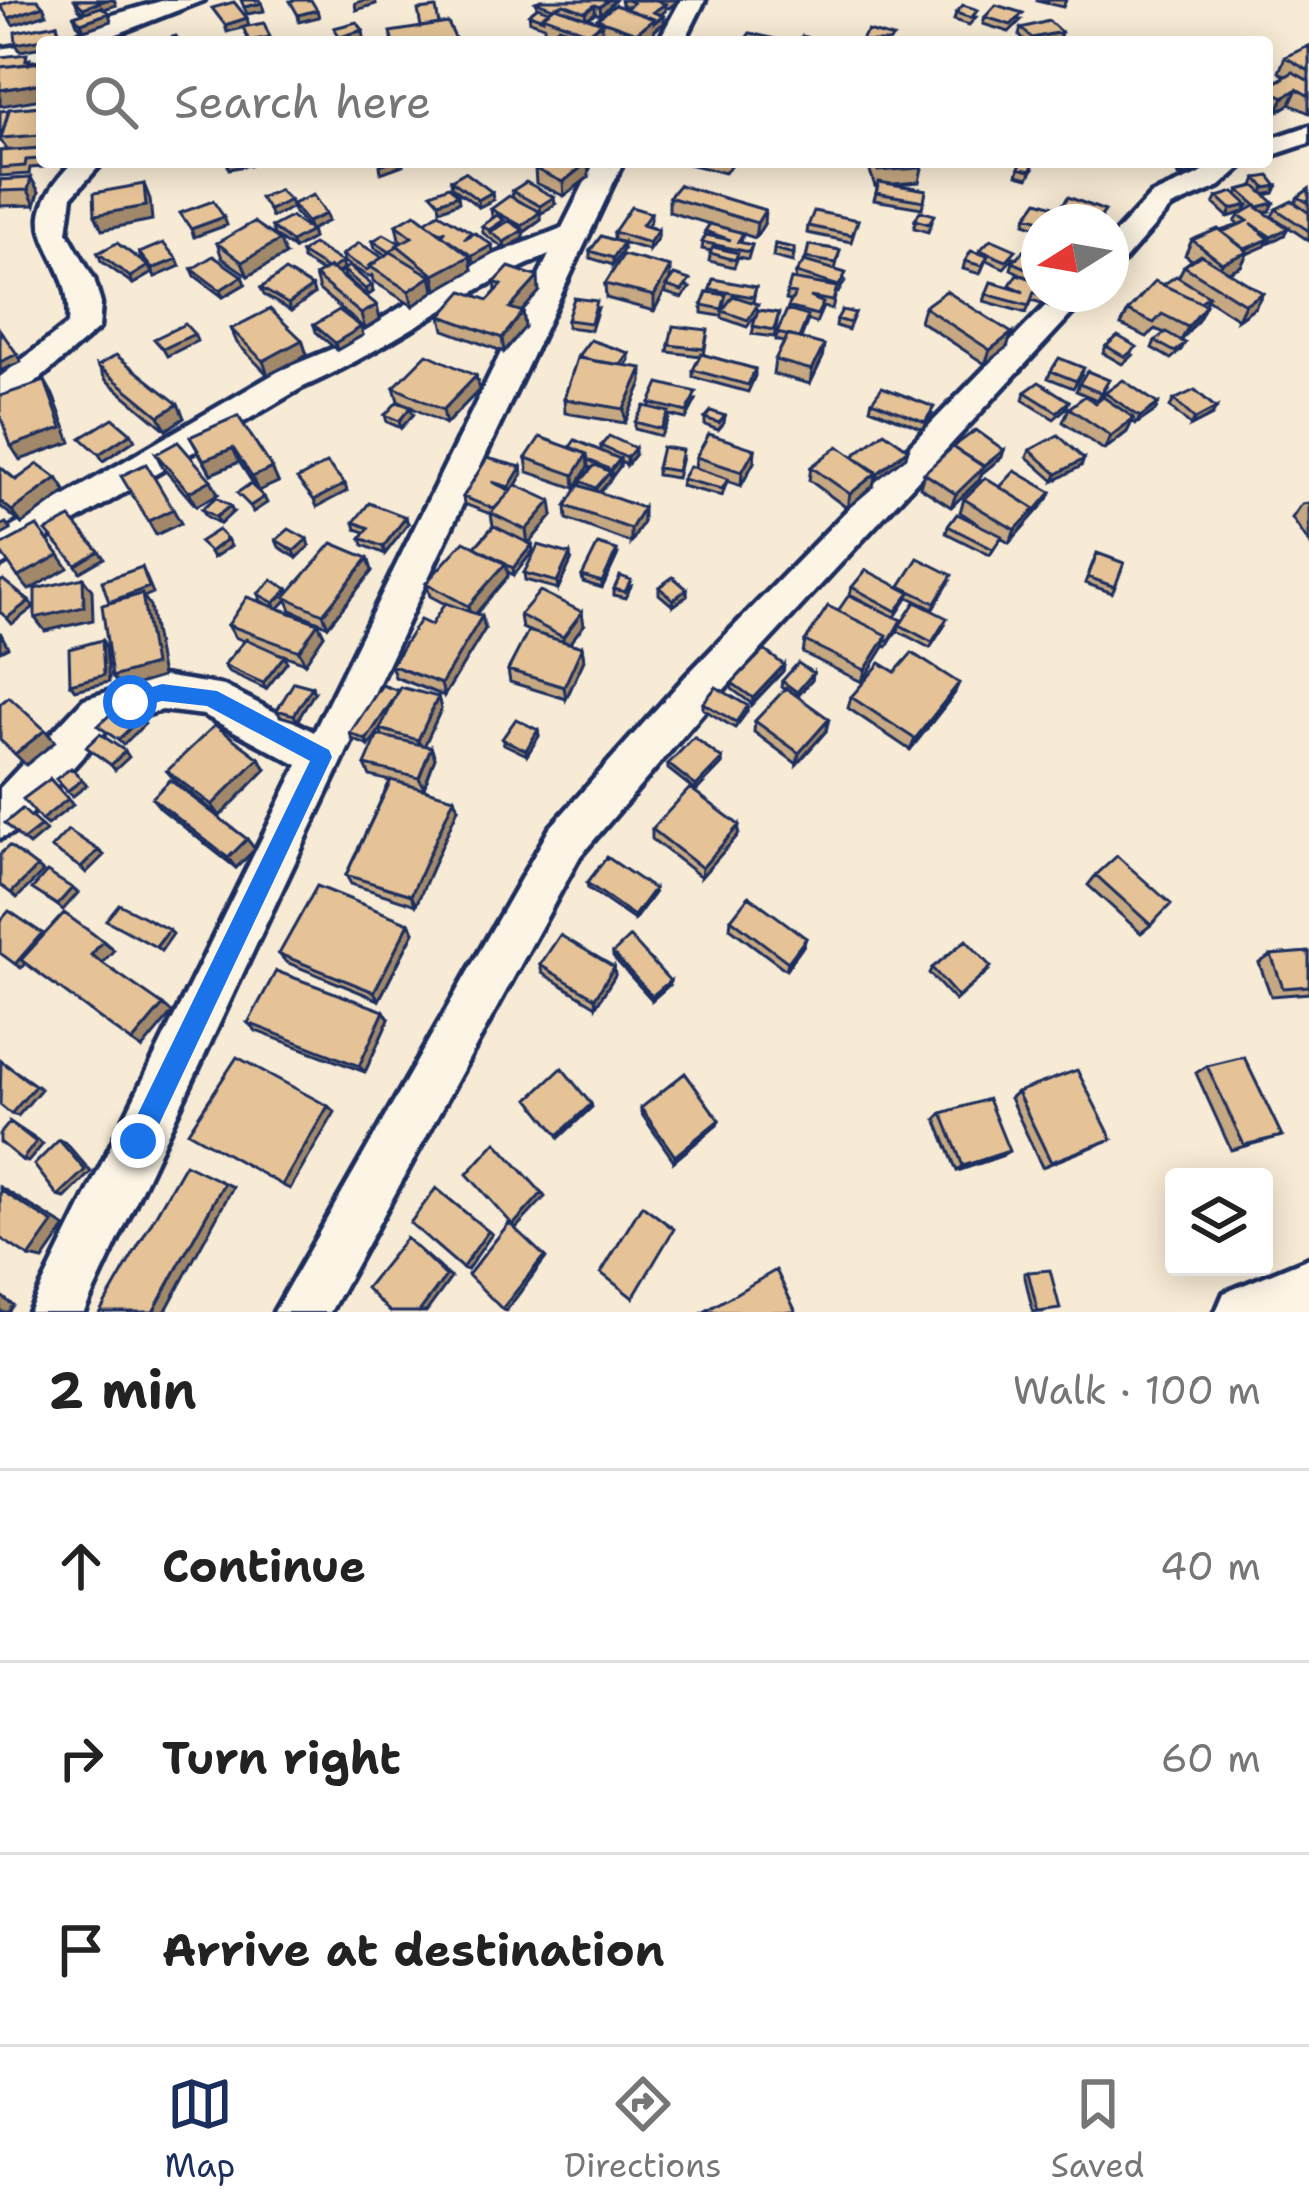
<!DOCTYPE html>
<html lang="en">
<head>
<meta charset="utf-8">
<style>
  body { margin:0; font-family:"Shantell Sans",sans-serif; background:#f6f6f6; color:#222 }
  .controls { position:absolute; right:36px; bottom:36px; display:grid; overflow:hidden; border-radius:12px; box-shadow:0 6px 30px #0003 }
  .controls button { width:108px; height:108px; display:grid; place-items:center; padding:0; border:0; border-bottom:3px solid #e0e0e0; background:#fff; color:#222; font:60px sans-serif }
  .compass { position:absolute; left:1021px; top:204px; width:108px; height:108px; border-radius:50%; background:#fff; box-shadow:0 6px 30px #0003; rotate:259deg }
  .stop { position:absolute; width:36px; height:36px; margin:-27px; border:9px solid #1a73e8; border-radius:50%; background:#fff }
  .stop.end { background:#1a73e8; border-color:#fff; box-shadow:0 3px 12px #0008 }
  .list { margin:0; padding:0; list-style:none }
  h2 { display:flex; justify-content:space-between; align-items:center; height:156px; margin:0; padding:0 48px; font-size:51px }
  h2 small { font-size:39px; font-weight:400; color:#767676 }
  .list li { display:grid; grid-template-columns:78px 1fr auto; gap:36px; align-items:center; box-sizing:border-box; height:192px; padding:0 48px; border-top:3px solid #e0e0e0 }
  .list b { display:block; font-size:45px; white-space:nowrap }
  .list em { font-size:39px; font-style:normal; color:#767676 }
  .icon { flex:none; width:66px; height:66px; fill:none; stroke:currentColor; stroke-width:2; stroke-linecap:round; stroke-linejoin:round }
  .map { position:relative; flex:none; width:1309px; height:1312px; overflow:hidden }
  .search { position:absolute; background:#fff; box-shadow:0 6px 30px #0003; left:36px; right:36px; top:36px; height:132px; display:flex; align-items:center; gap:30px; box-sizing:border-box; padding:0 42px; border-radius:12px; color:#767676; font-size:45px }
  .sheet { height:732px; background:#fff }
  nav { display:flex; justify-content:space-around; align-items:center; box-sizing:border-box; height:168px; border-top:3px solid #e0e0e0; background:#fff; font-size:33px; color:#767676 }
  nav a { display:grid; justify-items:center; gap:6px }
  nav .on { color:#1b2f5e }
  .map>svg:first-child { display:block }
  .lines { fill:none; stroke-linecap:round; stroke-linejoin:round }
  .minor-casing { stroke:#1b2f5e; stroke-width:9 }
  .minor { fill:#fcf5e5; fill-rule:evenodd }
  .wall { fill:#c6a882; stroke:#1b2f5e; stroke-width:3 }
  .shaded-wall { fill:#a1886a; stroke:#1b2f5e; stroke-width:3 }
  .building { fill:#e6c397; stroke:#1b2f5e; stroke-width:3 }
  .route { fill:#1a73e8 }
</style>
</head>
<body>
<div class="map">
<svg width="1309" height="1312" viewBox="0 0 1309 1312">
  <rect width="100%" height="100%" fill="#f8ebd5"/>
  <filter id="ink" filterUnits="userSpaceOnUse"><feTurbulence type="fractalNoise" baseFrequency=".00833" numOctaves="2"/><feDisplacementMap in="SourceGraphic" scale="24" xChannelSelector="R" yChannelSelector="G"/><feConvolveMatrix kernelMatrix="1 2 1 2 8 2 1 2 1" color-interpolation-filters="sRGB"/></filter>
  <g filter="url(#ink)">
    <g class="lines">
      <defs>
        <path id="minor" d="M165,0H204L96,42H63L113,15Z
          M681,0H705L684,42H658Z
          M42,42V58L0,65V49Z
          M1309,126V143L1267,157V140Z
          M73,162H103L72,196L67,232L94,279L101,304L99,328L12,403L0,407V377L68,324C75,245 0,239 73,162Z
          M595,162H623L84,1312H29L298,765L204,715L162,710L111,725L15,832L0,838V788L84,699L162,676L224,686L314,732L549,255C462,290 389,350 303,387L0,566V534L279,371L332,349L476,262L562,228Z
          M1215,162H1247L1220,186L1171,207L1122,263L1111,266V238L1151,195L1200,174Z
          M1057,294H1090L714,700L580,856L330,1312H274L550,828L686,676Z
          M1309,1258V1312H1216L1224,1293Z"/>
      </defs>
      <use href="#minor" class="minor-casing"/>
      <use href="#minor" class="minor"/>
    </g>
    <path class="wall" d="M75,0H114L116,5L104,9L111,21L84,30L77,24L74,16L83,13L78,8Z
      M615,0L601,15L595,13L587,18L597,22V19L625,9L627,7L622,5L621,0H679L669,8L665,7V11L659,15L663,16V23L643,42H602L607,37L602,35L598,42H549V35L552,33L544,30V26L530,21L529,14L537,8L536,2Z
      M1037,0H1066L1063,7L1037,1Z
      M956,13L976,17L969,25L954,20Z
      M985,17L1021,20L1009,32L983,24Z
      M1021,28L1061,32L1059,39L1046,42H1026L1019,35Z
      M1309,46V113L1290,104L1277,112L1267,106V86L1286,76L1279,72L1285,57Z
      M42,106L43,167L30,168L29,174L0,176V151H8L0,140V111Z
      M525,162H587L589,177L564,196L536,183L535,169Z
      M680,162H733L725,173Z
      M867,162H919L922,168L919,182L893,184L926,190L922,208L874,200L878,185L875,186Z
      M1171,162H1203L1201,171L1180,176L1170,166Z
      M1019,168L1033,169L1028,178L1017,175Z
      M31,178L39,192L35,205L0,206V180Z
      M1257,178L1277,186L1274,193L1265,195L1270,211L1264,212L1284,235L1247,254L1241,266L1229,272L1255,307L1238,319L1207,299L1199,319L1181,341L1185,343L1181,350L1171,359L1152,348L1155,341L1165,333L1155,329L1147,337L1121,325L1128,311L1163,285L1178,278L1184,266L1192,260L1185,255L1192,240L1239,225L1235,222L1241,213L1228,217L1214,204L1218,197L1237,195L1239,190L1254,186Z
      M451,180L493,200L479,207L452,187Z
      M1309,189V241L1272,216L1276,209L1295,203L1298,197Z
      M512,191L555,204L540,214L541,220L523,233L524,238L505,249L483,233L482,226L494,217L492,216L491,209L513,198Z
      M669,197L764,224L755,238L743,234L741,243L752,245L748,259L738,257L734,267L709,261L711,251L702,249L705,231L710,224L669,212Z
      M292,204L328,221L310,230L294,212Z
      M1057,207L1049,222H1039V228L1025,223L1027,216Z
      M1060,208L1102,218L1099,222H1050Z
      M651,213V220L647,226L658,230V237L649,250L614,240V232Z
      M858,220L851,242L807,233L808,226Z
      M915,220L932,222L928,232L914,228Z
      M425,222L471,234L493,253L473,264L471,262L472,270L437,290L433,286L434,291L413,306L373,281L372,275L369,277L344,262L342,255L382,257L386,255L375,248L373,241L400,243L403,242L399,239L396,225Z
      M272,227L311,231L313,238L294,249L274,235Z
      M217,243L285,255L248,276L222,258Z
      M775,244L794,248L793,262L773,257Z
      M809,245L840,250L835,270L845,281L838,293H836L832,309L823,307L816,323L808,320L801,338L822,359L810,384L773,374L775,360L784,342L776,340L777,333L791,301L786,300L787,293L795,280L796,273L805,262Z
      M623,250L613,265L590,258V251Z
      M980,250L1014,257L1004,268L986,260L980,274L963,269L965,261L979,253Z
      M98,253L142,261L139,253L177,259L180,266L155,277L151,272L152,273L133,284L101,261Z
      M301,253L342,262L344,269L373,292L367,296L345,277L343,270L338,273L380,320L365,329L319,290L315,276L322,272L303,260Z
      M1039,257V294H1056L1050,306L1032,300L1026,313L984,301L991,282L1010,287L1017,274L1027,277L1011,269L1013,262Z
      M192,269L245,284L223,297L195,276Z
      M670,281L690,288L682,298L666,293V287L654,311L606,298L605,284Z
      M495,282L539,292L521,311L523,312L525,327L504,352L444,330L441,316L488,300L496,291Z
      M312,287L314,294L291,311L264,295L261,288Z
      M756,287L753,302L758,310L779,313L774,337L752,334L757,313L747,327L722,318V313L721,316L702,313V305L710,289Z
      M924,307L1007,347L985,364L920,321Z
      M598,308L591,330L567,327V320Z
      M855,313L848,330L836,326L837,319Z
      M314,325L361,327L363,335L337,350L316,332Z
      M231,329L302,340L307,355L268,375L237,343Z
      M707,337L704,355L755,369V376L748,392L693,377V370L701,356L668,352L669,345Z
      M1106,346L1133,355L1122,364L1103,353Z
      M629,353V360L625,366L642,382L625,423L565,413L564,399L578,356Z
      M98,366L178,404L184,418L166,430L106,380Z
      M1051,371L1081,375L1073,388L1048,378Z
      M476,376L479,390L446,424L398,401L394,387Z
      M1079,384L1106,387L1097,400L1076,391Z
      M1025,392L1069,401L1066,408L1054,419L1023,400Z
      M1105,393L1158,404L1155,411L1136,424L1132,421L1127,432L1104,450L1063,422L1069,408L1096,403L1103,397Z
      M696,400L686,419L669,415V419L661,436L635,429V422L650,407V403Z
      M1174,400L1216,408L1212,415L1191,426L1170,407Z
      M872,401L932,414L923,429L870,408Z
      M385,415H413L401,428L387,422Z
      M238,416L272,468L278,482L258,491L239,462L211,474L190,437Z
      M725,416L724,423L718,430L705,425V418Z
      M601,446L635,455L627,465L620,462V466L599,492L643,522L631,543L567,519L566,506L581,486V481L592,468L588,467L575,488L528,472L526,458L570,447L601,451Z
      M755,449L754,462L741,486L727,481L722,496L681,486L682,479L695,468L696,457Z
      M908,449L906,456L875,479L873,486L847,508L809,480L811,467L853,457Z
      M1030,450L1084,459L1081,466L1054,481L1027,457Z
      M156,454L218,494L196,506L163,468Z
      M682,457L677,478L657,475V468Z
      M1002,457L982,473L979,480L951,507L920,487L924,473Z
      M0,467L16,480L57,478L66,492L22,524L0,506Z
      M521,467L522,474L516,485L553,515L529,543L532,545L533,551L514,575L508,572V576L476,614L482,616L485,629L444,696L395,677L391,665L431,625L445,604L430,596L426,583L475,547L493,526L491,514L464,504L463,497Z
      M1000,487L1051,492L1048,499L1009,543L1001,538L990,555L946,533L948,526L984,528L960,512L964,499Z
      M1309,503V543L1292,518L1302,504Z
      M202,509L233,512L220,524L206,516Z
      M354,522L408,524L385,554L363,545L361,538L365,532L356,529Z
      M276,540L309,546L297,558L279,547Z
      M617,556L602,588L583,582L582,576Z
      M368,558L372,571L328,626L291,610L287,600L278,608L318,623L324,635L305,663L278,653L287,662L266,689L228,671L224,665L244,641L235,637L228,625L269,605L261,601L258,594L288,589L289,593Z
      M1094,560L1115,587L1112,593L1085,583Z
      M571,561L558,589L525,580L524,573Z
      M950,581L933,609L908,597L895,617L901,620L945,625L930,648L898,631L899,627L887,647L884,646L862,682L803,653L805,641L886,613L850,594L852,587L899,588L900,586Z
      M631,586L625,598L614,595V589Z
      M659,587L687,589V596L673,606L659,594Z
      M520,615L584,625L569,643L582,647L584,660L566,699L510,682L508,670L529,631L522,628Z
      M784,665L783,671L752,704L732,689V683Z
      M813,673L812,680L797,696L826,731L797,764L754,732L755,721L785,690L781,687L782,681Z
      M398,691L438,697L441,709L424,746L431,747L435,758L424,788L458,808L416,905L351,884L346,875L390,781L370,776L365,765L383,737L380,729L369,746L352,739L350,733Z
      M314,693L297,721L280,716L277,710Z
      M954,694L910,750L848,708L851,697Z
      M703,703L748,706L747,712L735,728L703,709Z
      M538,730L539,736L527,755L504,744L502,739Z
      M259,758L266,769L220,816L176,782L167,771Z
      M722,759V764L696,791L668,769V764Z
      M152,798L255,849L236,868L161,809Z
      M652,829L738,835L701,877L652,839Z
      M1096,875L1151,925L1141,933L1088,885Z
      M587,883L654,893L634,920L588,888Z
      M731,919L806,938L803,946L786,970L730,928Z
      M409,923L414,932L379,1000L286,962L279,954Z
      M1309,952V993L1271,996L1259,963L1271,955Z
      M613,953L669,985L652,1000L613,957Z
      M540,965L614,967L615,975L596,1006L542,973Z
      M932,968L988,971L955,1001L929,973Z
      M389,1019L365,1072L256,1031L248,1023Z
      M1207,1066L1282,1136L1231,1150L1196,1073Z
      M1017,1092L1112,1139L1042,1167L1010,1098Z
      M641,1108L719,1120L717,1125L674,1161L641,1113Z
      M942,1113L1001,1156L957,1171L936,1119Z
      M1028,1272L1042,1312H1033L1024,1273Z"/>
    <path class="shaded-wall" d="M106,0H114L116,5L86,15L83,8Z
      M365,0H375L376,4L356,10L355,3Z
      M608,0H615L601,15L600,7Z
      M262,3L264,11L247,14L244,7Z
      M665,4V11L653,20V12Z
      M595,5V13L586,19L585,12Z
      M43,6L47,14L13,25L9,18Z
      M317,10L319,17L299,22L298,15Z
      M109,13L111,21L84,30L81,23Z
      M663,16V23L654,30V33L643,42H636V33L654,19Z
      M247,18L249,26L227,32L225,25Z
      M602,23V38L596,42H590L589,33Z
      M57,24L62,42H42V47L20,51L16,44Z
      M363,30L364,38L341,42L340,37Z
      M1061,32L1059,39L1046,42H1031L1032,38Z
      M42,83V99L0,106V90Z
      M1297,89L1290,104L1277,112L1284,97Z
      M227,162H250V165L229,169Z
      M389,162H403V165L381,173L380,165Z
      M588,162L589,177L564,196L563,182Z
      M1204,163L1201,171L1180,176L1183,168Z
      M31,178L39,192L35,205L28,190Z
      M144,184L150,199L152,220L102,230L95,215Z
      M1277,186L1274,193L1261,195L1265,188Z
      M492,192L493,200L479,207L478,200Z
      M458,195L459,202L440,210L439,202Z
      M554,197L555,204L541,214L540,206Z
      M290,200L292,208L272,217L269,210Z
      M1274,203L1270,211L1254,215L1258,207Z
      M1248,205L1244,212L1228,217L1231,209Z
      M765,210L764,224L755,238L757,223Z
      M540,212L541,220L523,233L524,238L505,249L504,242L523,230L522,226Z
      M326,214L328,221L310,230L307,222Z
      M224,217L227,225L194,237L191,229Z
      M1288,228L1284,235L1267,244L1271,237Z
      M658,230V237L649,250V243Z
      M311,231L313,238L294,249L291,242Z
      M1269,239L1265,246L1247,254L1241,266L1215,278L1222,263L1239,252Z
      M280,240L285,255L248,276L242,262Z
      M623,243V250L613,265V258Z
      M492,245L493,253L473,264L472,256Z
      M470,256L472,270L437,290L434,275Z
      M177,259L180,266L155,277L152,269Z
      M342,262L344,269L332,277L329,270Z
      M148,266L152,273L133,284L130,277Z
      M670,267V281L654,311V296Z
      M242,276L245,284L223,297L220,290Z
      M431,276L434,291L413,306L409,291Z
      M538,277L539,292L512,322L510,308Z
      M372,285L373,292L367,296L365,289Z
      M312,287L314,294L291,311L288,304Z
      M1263,293L1255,307L1238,319L1245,304Z
      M377,305L380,320L365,329L361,314Z
      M1206,305L1199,319L1181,341L1188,327Z
      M523,312L525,327L504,352L502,338Z
      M361,327L363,335L337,350L335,343Z
      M1012,333L1007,347L985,364L990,350Z
      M194,334L197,341L167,356L163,349Z
      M302,340L307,355L268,375L263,361Z
      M824,345L822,359L810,384L812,370Z
      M17,354L21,362L0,371V362Z
      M642,368V382L625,423L624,409Z
      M476,376L479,390L446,424L443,410Z
      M45,381L53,395L71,442L20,460L11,446Z
      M178,404L184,418L166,430L159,416Z
      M1158,404L1155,411L1136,424L1140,417Z
      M411,407L413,415L401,428L399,421Z
      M1216,408L1212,415L1191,426L1195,419Z
      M1134,418L1127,432L1104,450L1111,436Z
      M131,433L135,440L103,461L99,454Z
      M233,448L239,462L211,474L204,460Z
      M635,448V455L627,465V458Z
      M755,449L754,462L741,486L742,472Z
      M908,449L906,456L876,480L878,473Z
      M1004,450L1002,457L982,473L979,480L951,507L956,494L979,470Z
      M587,454L588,467L575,488L574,475Z
      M620,459V466L612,477L611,470Z
      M1084,459L1081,466L1054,481L1057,474Z
      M521,467L522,474L511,494L509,487Z
      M272,468L278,482L258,491L252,477Z
      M610,472L611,479L597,495L596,488Z
      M876,473L873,486L847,508L850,494Z
      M57,478L66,492L22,524L12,511Z
      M211,480L218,494L196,506L189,492Z
      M345,484L347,491L317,507L314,500Z
      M1051,492L1048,499L1009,543L1015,530Z
      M264,497L267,503L253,512L250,506Z
      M551,501L553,515L528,544L526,530Z
      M230,506L233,512L220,524L216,517Z
      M643,508V522L631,543V529Z
      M173,509L181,523L156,535L148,521Z
      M406,517L408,524L385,554L383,547Z
      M6,523L11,530L0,536V526Z
      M227,539L231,546L213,558L210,552Z
      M307,539L309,546L297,558L294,551Z
      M532,545L533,551L514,575L513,568Z
      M617,550V556L602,588V582Z
      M99,551L104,558L80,572L76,565Z
      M570,554L571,561L558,589L557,582Z
      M59,555L68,568L29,590L18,577Z
      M368,558L372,571L328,626L323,614Z
      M506,563L508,576L471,619L468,606Z
      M142,567L153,593L144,597L150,606L162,677L122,689L112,677L109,602Z
      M83,578L92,590L93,620L45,631L35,618Z
      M288,589L290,596L277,610L274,603Z
      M687,589V596L673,606V600Z
      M29,601L34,607L12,624L7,618Z
      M582,612L584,625L564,650L563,637Z
      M482,616L485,629L444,696L441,684Z
      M318,623L324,635L305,663L299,651Z
      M0,632L8,647L0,651Z
      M887,635L884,647L862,682L865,670Z
      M102,640L106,647L109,682L75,690L70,684Z
      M582,647L584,660L566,699L564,687Z
      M284,656L287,662L266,689L263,683Z
      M784,665L783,671L752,704L753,698Z
      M813,673L812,680L796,698L797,692Z
      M959,683L954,694L910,750L915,739Z
      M312,687L314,693L297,721L294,715Z
      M399,691L401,697L369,746L366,740Z
      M438,697L441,709L422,751L418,740Z
      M140,718L145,724L123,745L118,740Z
      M829,719L826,731L797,764L799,753Z
      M45,730L55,742L26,765L15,754Z
      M538,730L539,736L527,755L526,750Z
      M431,747L435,758L424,788L419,778Z
      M125,751L129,757L115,770L111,765Z
      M259,758L266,769L220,816L212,805Z
      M722,759V764L696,791V786Z
      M50,779L73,805L47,825L41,820Z
      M82,780L87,785L73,796L67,791Z
      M454,798L458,808L416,905L411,895Z
      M739,825L738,835L701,877L702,868Z
      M41,826L46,831L29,845L23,840Z
      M247,839L255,849L236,868L228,858Z
      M98,850L104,855L86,873L81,868Z
      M37,867L43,872L17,898L11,893Z
      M72,888L78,893L63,910L57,905Z
      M654,889V893L634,920V916Z
      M409,923L414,932L379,1000L374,992Z
      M169,930L173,934L161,951L156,947Z
      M42,933L48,938L21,968L15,964Z
      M806,938L803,946L786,970L788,962Z
      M103,941L114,950L102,963L91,955Z
      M614,967L615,975L596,1006L595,998Z
      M670,981L669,985L652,1000V996Z
      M163,1005L172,1013L142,1049L132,1042Z
      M384,1011L389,1019L365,1072L359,1066Z
      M1,1061L41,1089L18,1116L11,1114Z
      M591,1104L592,1107L559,1138L558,1135Z
      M328,1106L335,1112L290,1189L282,1185Z
      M719,1120L717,1125L674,1161L675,1156Z
      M10,1122L43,1144L28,1162L22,1160Z
      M59,1140L66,1143L91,1172L65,1198L58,1196Z
      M1009,1151L1001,1156L957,1171L963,1166Z
      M224,1183L233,1187L165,1312H153Z
      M0,1187L66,1227L43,1260L29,1257Z
      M542,1193L545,1197L516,1228L513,1225Z
      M488,1231L492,1234L467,1270L462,1268Z
      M406,1238L451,1278L426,1312H419Z
      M544,1256L546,1258L506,1311L502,1309Z
      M0,1295L13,1305L8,1312H0Z"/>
    <path class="building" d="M16,0H38L43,6L9,18L0,5Z
      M75,0H106L83,8Z
      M241,0H260L262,3L244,7Z
      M295,0H311L317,10L298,15L290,1Z
      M541,0H608L600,7L595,5L585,12L564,4L553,8L536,2Z
      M627,0H656L665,4L653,12L663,16L654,23V19L625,9L633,3Z
      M234,2L247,18L225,25L212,8Z
      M615,5L654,19L636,33L597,19Z
      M963,5L978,10L971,18L956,13Z
      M996,5L1023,13L1011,25L985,17Z
      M101,7L109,13L81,23L74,16Z
      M538,7L549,11L543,16V19L529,14Z
      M555,7L602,23L589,33L543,16Z
      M436,8L439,24L421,27L418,10Z
      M1049,21L1061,32L1032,38L1021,28Z
      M357,22L363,30L340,37L334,28Z
      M264,23L270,37L249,41L243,27Z
      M448,23L457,42H393L390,32Z
      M57,24L59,36L16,44L15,32Z
      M559,27L598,41L559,42L549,35Z
      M868,31L893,38L889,42H859Z
      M750,33L775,39L773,42H743Z
      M611,35L634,42H602Z
      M176,36L180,42H156Z
      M802,36L821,42H795Z
      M1309,46V71L1285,57Z
      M27,54L26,60L30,59L29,64L0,67V57Z
      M42,62V83L0,90V67Z
      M1293,72L1309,81V96L1297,89L1284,97L1267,88Z
      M42,106L40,135L1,138L9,109Z
      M9,110L3,132H0V111Z
      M42,148L39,159L26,160L25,166L0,168V151Z
      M544,162H588L563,182L535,169Z
      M874,162H919L922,168L878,171Z
      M1023,162H1035L1030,171L1019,168Z
      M1176,162H1203L1204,163L1183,168Z
      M465,172L492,192L478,200L451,180Z
      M1269,176L1277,186L1265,188L1257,178Z
      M31,178L28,190L0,191V180Z
      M526,182L554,197L540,206L512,191Z
      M879,182L926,190L924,201L876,193Z
      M144,184L146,206L95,215L94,193Z
      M679,185L765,210L757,223L669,197Z
      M449,186L458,195L439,202L431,193Z
      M1255,186L1274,203L1258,207L1239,190Z
      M1309,189V203L1298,197Z
      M279,190L290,200L269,210L260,198Z
      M1234,192L1248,205L1231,209L1218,197Z
      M313,195L326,214L307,222L292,204Z
      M509,196L540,212L522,226L491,209Z
      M1068,197L1105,211L1097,222L1060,208Z
      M213,201L224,217L191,229L180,213Z
      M1038,201L1057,207L1047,222L1027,216Z
      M1292,201L1309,213V231L1276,209Z
      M1255,206L1288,228L1271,237L1251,223L1269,239L1245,249L1222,232L1248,221L1239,215Z
      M631,207L651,213L642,225L658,230L649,243L614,232Z
      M814,211L858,220L852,235L808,226Z
      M920,211L934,215L929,224L915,220Z
      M439,213L471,232L464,239L475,233L492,245L472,256L442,235L446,230L441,233L425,222Z
      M1057,213L1081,222H1050Z
      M415,214L470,256L434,275L397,245L412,237L396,225Z
      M497,215L504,220L489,230L482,226Z
      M291,217L311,231L291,242L272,227Z
      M509,221L523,230L504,242L490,232Z
      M254,222L280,240L242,262L217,243Z
      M710,224L743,233L738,242L752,245L749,252L702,242L706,235L731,240L705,231Z
      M1218,229L1248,252L1222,263L1192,240Z
      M384,234L400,243L390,252L373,241Z
      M601,236L623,243L613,258L590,251Z
      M991,239L1016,250L1006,261L980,250Z
      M117,243L148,266L130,277L98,253Z
      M163,243L177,259L152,269L139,253Z
      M359,243L382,257L367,270L342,255Z
      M313,244L342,262L332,269H327L301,253Z
      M775,244L794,248V254L774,249Z
      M809,245L840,250L836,263L806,258Z
      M713,247L738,253L735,260L710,253Z
      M1024,250L1039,257V274L1013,262Z
      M971,251L988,256L982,266L965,261Z
      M391,252L431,276L409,291L369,266Z
      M623,255L670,267L654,296L605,284Z
      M1201,255L1263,293L1245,304L1184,266Z
      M213,256L242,276L220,290L192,269Z
      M804,261L846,273L839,286L796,273Z
      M349,266L372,285L365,289L343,270Z
      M330,267L377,305L361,314L315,276Z
      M509,267L538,277L510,308L523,312L502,338L441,316L463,291L488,300L502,285L495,282Z
      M285,271L312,287L288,304L261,288Z
      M1017,274L1039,281V294L1034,292L1029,306L986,294L991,282L1024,292L1010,285Z
      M674,275L690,280L682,291L666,286Z
      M1176,276L1209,296L1200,302L1163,285Z
      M713,279L756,287L753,297L710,289Z
      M791,279L837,287L833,301L810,297L823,303L817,315L788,307L795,294L787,293Z
      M1155,281L1206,305L1188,327L1162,314L1154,323L1128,311Z
      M946,291L1012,333L990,350L924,307Z
      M707,292L726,295L722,309L702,305Z
      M733,296L758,304L748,320L722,311Z
      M574,298L597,301L591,323L567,320Z
      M270,309L302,340L263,361L231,329Z
      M339,310L361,327L335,343L314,325Z
      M758,310L779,313L774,330L753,326Z
      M787,310L808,316L799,338L777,333Z
      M842,310L855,313L850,323L837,319Z
      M185,324L194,334L163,349L154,339Z
      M673,326L708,330L704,349L669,345Z
      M0,330L17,354L0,362Z
      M1166,332L1185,343L1175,352L1155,341Z
      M788,335L824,345L812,370L775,360Z
      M1118,336L1137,347L1125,357L1106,346Z
      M590,340L629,353L621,365L594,361L578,356Z
      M427,354L476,376L443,410L394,387Z
      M701,354L755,369L748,385L693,370Z
      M116,355L178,404L159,416L98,366Z
      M577,358L642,368L624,409L564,399Z
      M1059,358L1084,368L1076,381L1051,371Z
      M1087,371L1109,380L1101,393L1079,384Z
      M1123,380L1158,404L1140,417L1105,393Z
      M45,381L62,428L11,446L0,415V396Z
      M1039,382L1069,401L1057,412L1025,392Z
      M659,383L696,392L687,412L650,403Z
      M882,387L934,407L925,422L872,401Z
      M1195,390L1216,408L1195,419L1174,400Z
      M1085,396L1096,403L1103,397L1134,418L1111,436L1069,408Z
      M397,402L411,407L399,421L385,415Z
      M644,406L669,412L661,429L635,422Z
      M711,411L725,416L719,423L705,418Z
      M238,416L272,468L252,477L233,448L204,460L190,437Z
      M113,418L131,433L99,454L81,438Z
      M976,430L1004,450L984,466L953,447L950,449Z
      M884,432L908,449L878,473L853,456Z
      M709,434L755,449L742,472L696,457Z
      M1058,435L1084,459L1057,474L1030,450Z
      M609,436L635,448L627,458L601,446Z
      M540,437L587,454L574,475L526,458Z
      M575,440L620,459L611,470L588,460L587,454L570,447Z
      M178,442L211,480L189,492L156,454Z
      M838,446L876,473L850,494L811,467Z
      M662,447L682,450L677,471L657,468Z
      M953,447L984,467L956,494L924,473Z
      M487,458L521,467L509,487L492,482L511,491L494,509L463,497Z
      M327,463L345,484L314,500L297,479Z
      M38,464L57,478L12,511L0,501V467L16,480Z
      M146,464L173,509L148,521L121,476Z
      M595,465L610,472L596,488L581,481Z
      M690,466L728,479L722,489L682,479Z
      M1015,471L1051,492L1034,512L1035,509L1000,487Z
      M985,478L1035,509L1015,530L964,499Z
      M250,484L264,497L250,506L237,493Z
      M516,485L551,501L526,530L491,513Z
      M579,485L643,508L631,529L566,506Z
      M216,497L230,506L216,517L202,509Z
      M369,503L406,517L383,547L361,538L369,528L354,522Z
      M957,514L1002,536L993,549L948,526Z
      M70,518L99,551L76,565L46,531Z
      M37,526L59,555L18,577L0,551V546Z
      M494,526L532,545L513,568L475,547Z
      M289,529L307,539L294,551L276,540Z
      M218,530L227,539L210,552L199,542Z
      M464,541L506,563L468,606L426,583Z
      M332,543L368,558L323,614L285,597Z
      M598,544L617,550L602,582L582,576Z
      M538,545L570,554L557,582L524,573Z
      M1097,553L1124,563L1115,587L1088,577Z
      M918,558L952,575L935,603L900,586Z
      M142,567L149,587L109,602L102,581Z
      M866,570L910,593L896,611L852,587Z
      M620,576L631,580L625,592L614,589Z
      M673,577L687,589L673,600L659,587Z
      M83,578L84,607L35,618V589Z
      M3,580L29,601L7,618L0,612V582Z
      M272,580L288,589L274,603L258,594Z
      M540,591L582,612L563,637L520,615Z
      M142,594L154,665L112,677L102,605Z
      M849,595L901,620L889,641L886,639L887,635L838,611Z
      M247,597L318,623L299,651L228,625Z
      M915,602L947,618L932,642L900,625Z
      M445,603L482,616L441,684L391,665L420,620L431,625Z
      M828,606L887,635L865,670L805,641Z
      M528,631L582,647L564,687L508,670Z
      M246,639L284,656L263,683L224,665Z
      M102,640L104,675L70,684L69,649Z
      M764,650L784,665L753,698L732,683Z
      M912,653L959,683L915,739L851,697L880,663L895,672Z
      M798,663L813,673L797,692L782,681Z
      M294,682L312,687L294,715L277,710Z
      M382,685L399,691L366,740L350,733Z
      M400,687L438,697L418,740L380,729Z
      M716,687L748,706L736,722L703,703Z
      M786,688L829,719L799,753L755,721Z
      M9,697L45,730L15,754L0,740V704Z
      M120,705L140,718L118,740L98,726Z
      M516,719L538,730L526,750L502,739Z
      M215,725L259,758L212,805L167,771Z
      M100,734L125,751L111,765L86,747Z
      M378,735L431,747L419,778L365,765Z
      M694,737L722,759L696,786L668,764Z
      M71,768L82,780L67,791L56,779Z
      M50,779L68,799L41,820L23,799Z
      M170,780L247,839L228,858L152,798Z
      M391,780L454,798L411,895L346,875Z
      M690,788L739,825L702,868L652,829Z
      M22,809L41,826L23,840L5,823Z
      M68,830L98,850L81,868L51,848Z
      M9,846L37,867L11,893L0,885V854Z
      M1117,856L1171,904L1151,925L1096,875Z
      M607,857L654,889L634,916L587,883Z
      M47,872L72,888L57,905L32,889Z
      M317,886L409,923L374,992L279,954Z
      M749,896L806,938L788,962L731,919Z
      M119,904L169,930L156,947L106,920Z
      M9,911L42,933L15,964L0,953V921Z
      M64,913L103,941L91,955L163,1005L132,1042L21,960Z
      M560,935L614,967L595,998L540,965Z
      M630,937L670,981L652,996L613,953Z
      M966,940L991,967L958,997L932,968Z
      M1309,952V986L1283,988L1271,955Z
      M276,971L384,1011L359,1066L248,1023Z
      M237,1057L328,1106L282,1185L188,1132Z
      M1244,1057L1282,1136L1244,1145L1207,1066Z
      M1,1061L35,1086L11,1114L0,1105Z
      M562,1068L591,1104L558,1135L529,1099Z
      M1077,1070L1112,1139L1051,1162L1017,1092Z
      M685,1073L719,1120L675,1156L641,1108Z
      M988,1099L1009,1151L963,1166L942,1113Z
      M10,1122L36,1142L22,1160L0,1142V1134Z
      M59,1140L85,1170L58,1196L34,1165Z
      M496,1142L542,1193L513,1225L467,1174Z
      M185,1164L224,1183L153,1312H100Z
      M436,1188L488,1231L462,1268L410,1223Z
      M0,1190L53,1223L29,1257L0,1238Z
      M642,1205L674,1229L633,1298L601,1273Z
      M509,1223L544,1256L502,1309L468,1275Z
      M406,1238L446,1276L419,1312H390L366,1288Z
      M776,1270L796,1312H704Z
      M1050,1270L1060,1309L1038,1312L1028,1272Z"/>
  </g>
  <path class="route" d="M162,684L217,691L329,750L332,757L147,1150L138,1154L129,1150L126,1141L129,1132L310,761L207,706L162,701L130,710L123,708V696Z"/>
</svg>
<div class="controls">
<button><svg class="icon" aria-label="layers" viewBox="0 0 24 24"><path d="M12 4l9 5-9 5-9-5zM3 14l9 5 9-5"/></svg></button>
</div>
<svg class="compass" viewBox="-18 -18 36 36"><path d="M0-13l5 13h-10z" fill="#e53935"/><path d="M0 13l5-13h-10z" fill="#767676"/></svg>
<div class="stop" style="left:130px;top:702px"></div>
<div class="stop end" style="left:138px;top:1141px"></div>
<div class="search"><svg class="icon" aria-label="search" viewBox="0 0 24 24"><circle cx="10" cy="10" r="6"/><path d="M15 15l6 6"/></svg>Search here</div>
</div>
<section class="sheet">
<h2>2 min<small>Walk · 100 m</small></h2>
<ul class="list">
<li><svg class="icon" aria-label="ahead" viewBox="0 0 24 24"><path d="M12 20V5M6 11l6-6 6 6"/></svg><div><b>Continue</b></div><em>40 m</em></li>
<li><svg class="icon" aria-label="right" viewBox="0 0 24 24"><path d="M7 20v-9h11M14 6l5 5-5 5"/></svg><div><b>Turn right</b></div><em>60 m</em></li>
<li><svg class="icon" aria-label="arrive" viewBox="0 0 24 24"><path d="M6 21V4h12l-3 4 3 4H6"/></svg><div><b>Arrive at destination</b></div></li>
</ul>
</section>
<nav>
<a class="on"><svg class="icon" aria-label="map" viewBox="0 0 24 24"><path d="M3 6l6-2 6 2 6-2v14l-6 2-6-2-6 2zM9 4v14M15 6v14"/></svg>Map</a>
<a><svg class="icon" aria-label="directions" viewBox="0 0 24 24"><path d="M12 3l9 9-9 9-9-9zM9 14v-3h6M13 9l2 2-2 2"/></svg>Directions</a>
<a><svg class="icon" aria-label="saved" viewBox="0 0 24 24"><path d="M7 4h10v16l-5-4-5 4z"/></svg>Saved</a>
</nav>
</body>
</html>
